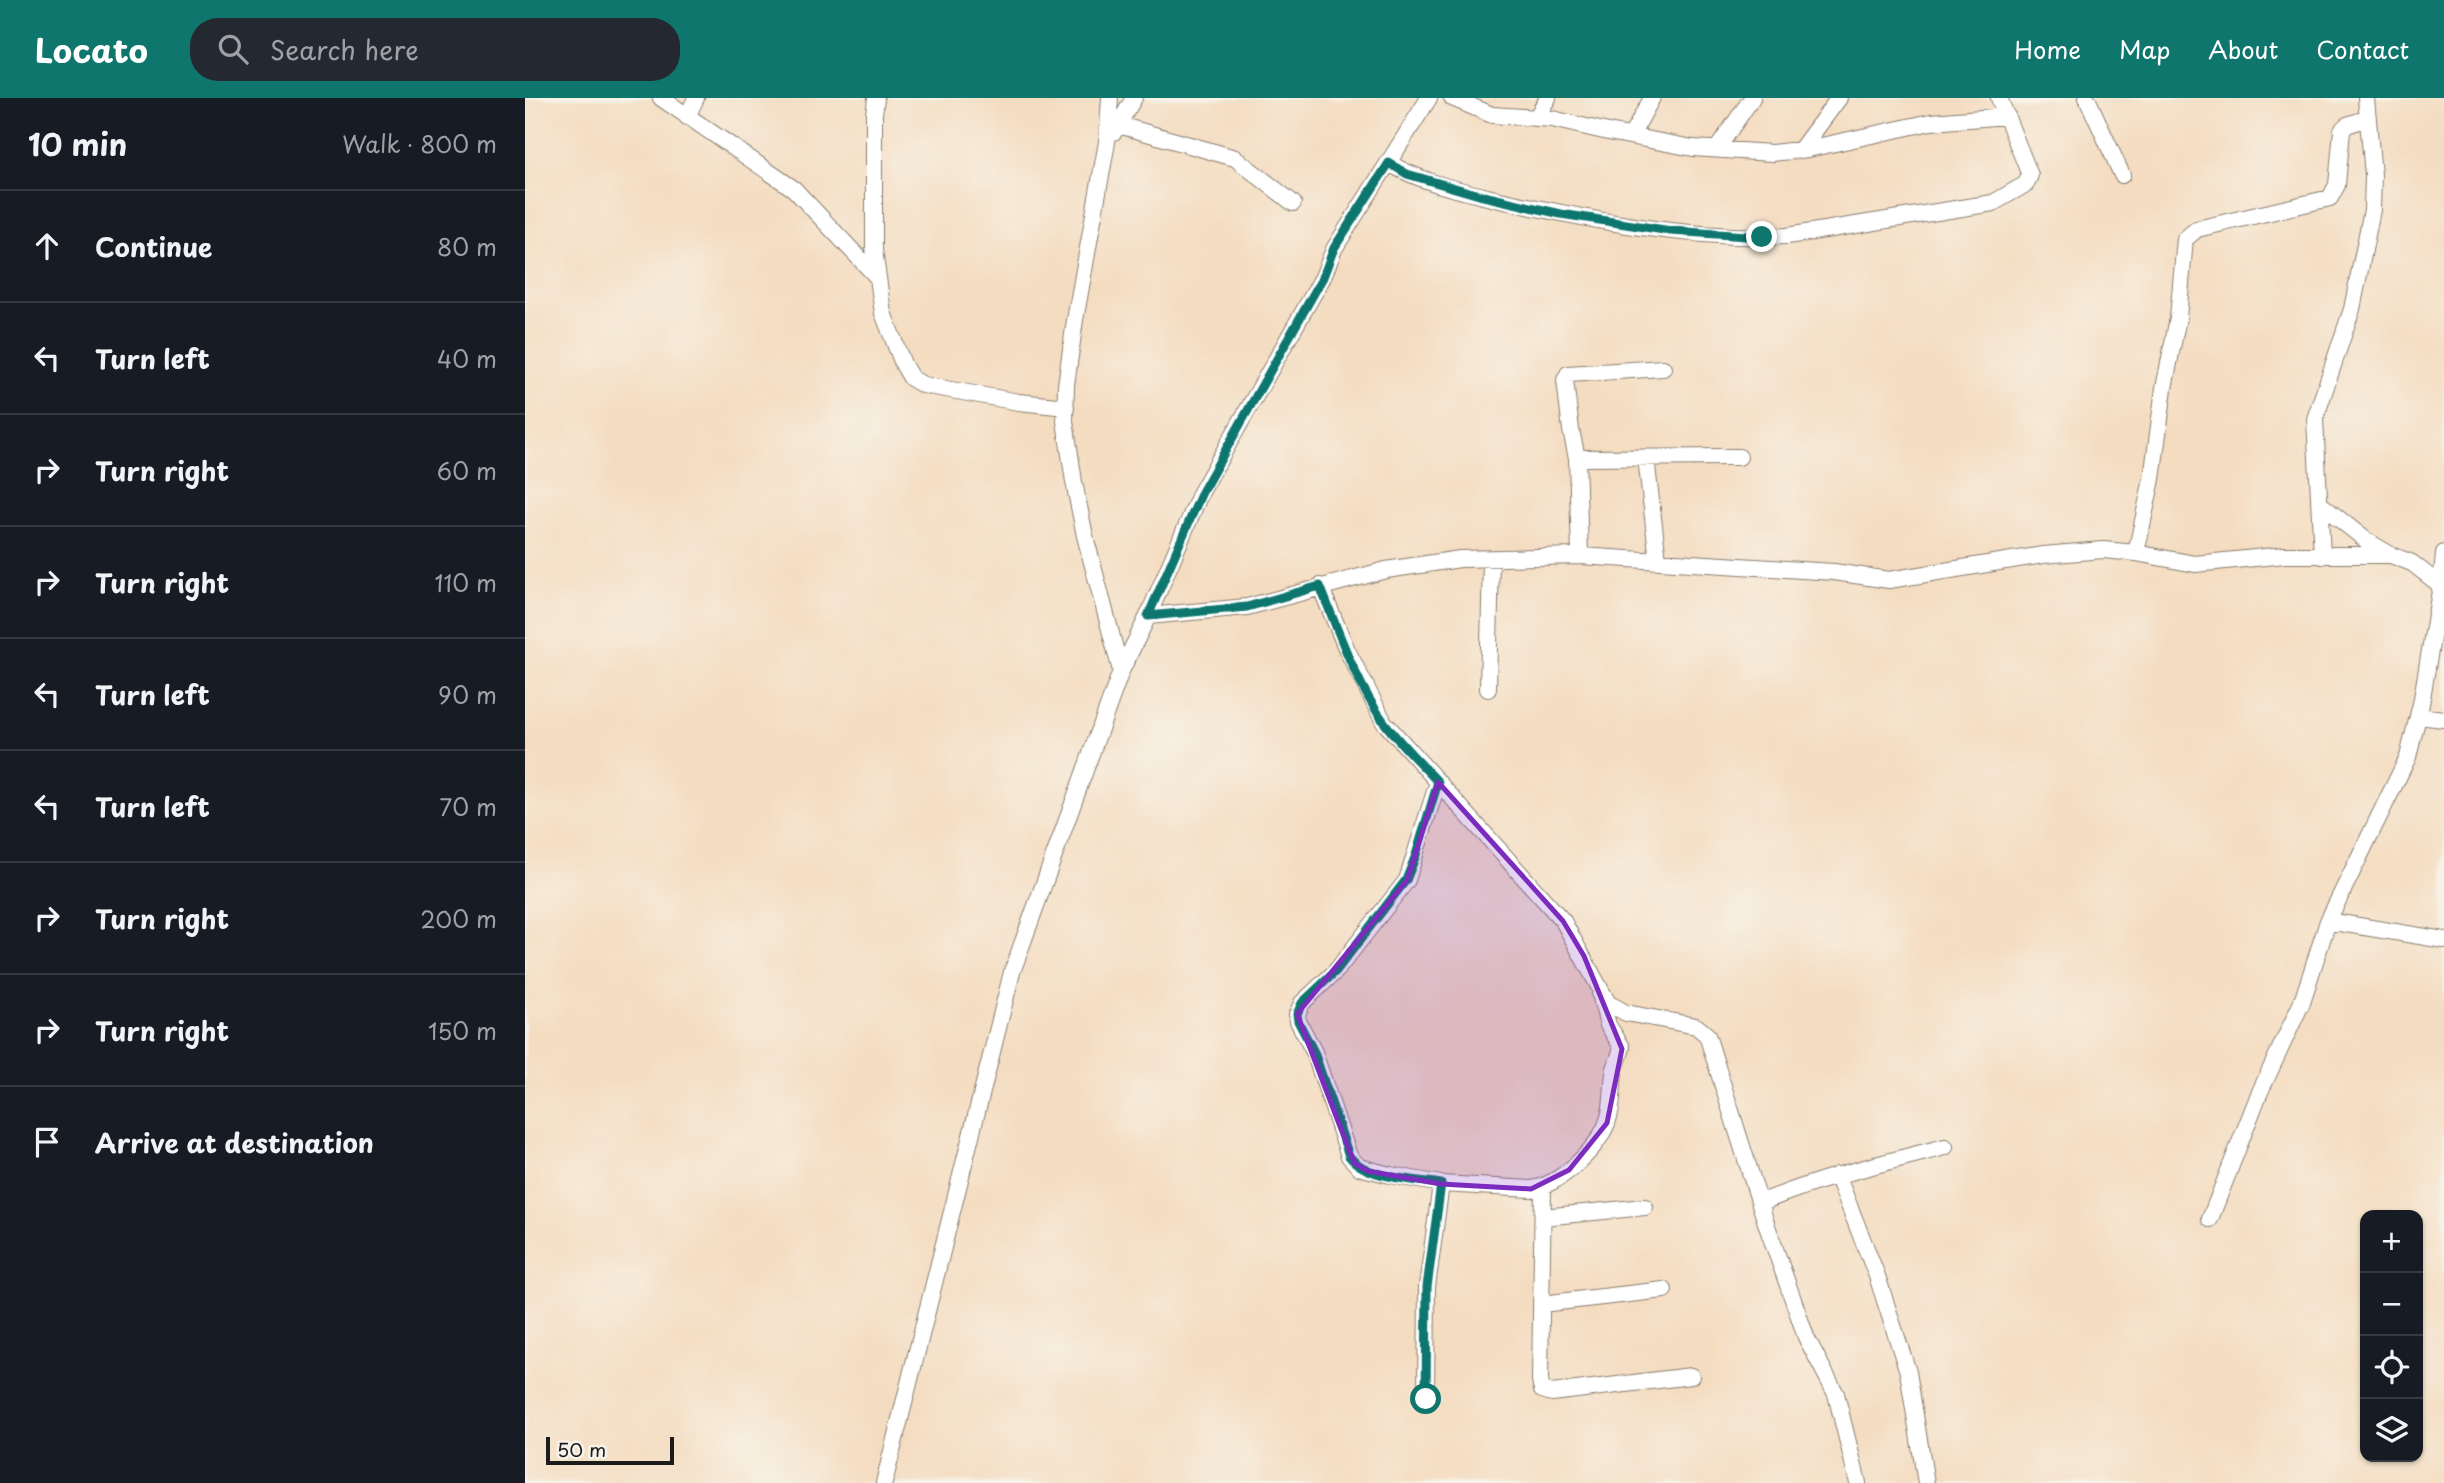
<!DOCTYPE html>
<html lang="en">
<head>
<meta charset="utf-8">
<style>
  body { margin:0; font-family:"Playpen Sans",sans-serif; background:#242831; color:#f1f3f6 }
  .controls { position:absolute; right:21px; bottom:21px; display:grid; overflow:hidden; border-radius:14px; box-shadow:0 2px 5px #0004 }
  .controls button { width:63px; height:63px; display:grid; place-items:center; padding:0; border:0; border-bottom:2px solid #363941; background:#171b24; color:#f1f3f6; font:35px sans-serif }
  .scale { position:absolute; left:21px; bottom:18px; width:128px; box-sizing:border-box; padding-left:7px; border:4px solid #1c1c1c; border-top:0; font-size:19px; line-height:24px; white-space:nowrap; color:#1c1c1c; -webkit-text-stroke:5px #f7f3e8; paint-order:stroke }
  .stop { position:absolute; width:21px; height:21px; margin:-16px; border:5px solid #0f766e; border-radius:50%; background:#fff }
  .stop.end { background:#0f766e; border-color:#fff; box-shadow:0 2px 7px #0008 }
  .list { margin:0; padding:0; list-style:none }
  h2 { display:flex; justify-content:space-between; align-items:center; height:91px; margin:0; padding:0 28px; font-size:30px }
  h2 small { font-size:23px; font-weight:400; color:#9ea1a6 }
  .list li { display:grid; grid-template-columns:46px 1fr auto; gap:21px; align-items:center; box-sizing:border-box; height:112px; padding:0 28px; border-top:2px solid #363941 }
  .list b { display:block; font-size:26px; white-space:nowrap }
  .list em { font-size:23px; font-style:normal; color:#9ea1a6 }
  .icon { flex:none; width:38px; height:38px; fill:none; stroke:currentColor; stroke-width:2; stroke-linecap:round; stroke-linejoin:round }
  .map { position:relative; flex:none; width:1919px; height:1385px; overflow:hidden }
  header { display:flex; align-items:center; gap:42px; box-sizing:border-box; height:98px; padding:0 35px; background:#0f766e; color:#fff }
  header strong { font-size:33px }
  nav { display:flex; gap:38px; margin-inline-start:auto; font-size:24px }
  .search { width:490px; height:63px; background:#242831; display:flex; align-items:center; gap:18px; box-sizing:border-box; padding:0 24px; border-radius:28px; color:#9ea1a6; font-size:26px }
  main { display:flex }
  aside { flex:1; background:#171b24 }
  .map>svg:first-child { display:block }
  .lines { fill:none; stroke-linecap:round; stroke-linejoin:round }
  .minor-casing { stroke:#887c6e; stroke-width:18 }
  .minor { stroke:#fff; stroke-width:16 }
  .route { stroke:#0f766e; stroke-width:9 }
  .marked { fill:#7b2cbf; fill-opacity:0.2; stroke:#7b2cbf; stroke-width:5; stroke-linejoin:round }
</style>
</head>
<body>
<header>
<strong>Locato</strong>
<div class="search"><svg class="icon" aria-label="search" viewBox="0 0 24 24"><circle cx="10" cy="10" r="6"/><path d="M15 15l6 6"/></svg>Search here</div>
<nav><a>Home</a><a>Map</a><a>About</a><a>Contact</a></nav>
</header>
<main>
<aside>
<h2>10 min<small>Walk · 800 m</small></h2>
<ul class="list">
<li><svg class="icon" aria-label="ahead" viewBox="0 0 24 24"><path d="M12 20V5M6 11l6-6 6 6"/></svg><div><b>Continue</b></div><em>80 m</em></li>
<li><svg class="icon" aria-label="left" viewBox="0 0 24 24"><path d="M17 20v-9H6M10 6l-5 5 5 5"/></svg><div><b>Turn left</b></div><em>40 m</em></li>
<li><svg class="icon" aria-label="right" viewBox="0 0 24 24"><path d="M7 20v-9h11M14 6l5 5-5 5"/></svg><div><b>Turn right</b></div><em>60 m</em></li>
<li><svg class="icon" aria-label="right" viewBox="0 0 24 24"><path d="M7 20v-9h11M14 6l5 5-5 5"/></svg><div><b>Turn right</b></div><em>110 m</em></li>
<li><svg class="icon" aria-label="left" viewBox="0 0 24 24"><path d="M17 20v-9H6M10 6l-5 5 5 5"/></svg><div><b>Turn left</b></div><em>90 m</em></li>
<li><svg class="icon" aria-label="left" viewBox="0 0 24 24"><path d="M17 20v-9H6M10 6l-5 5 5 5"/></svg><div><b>Turn left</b></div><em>70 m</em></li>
<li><svg class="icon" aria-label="right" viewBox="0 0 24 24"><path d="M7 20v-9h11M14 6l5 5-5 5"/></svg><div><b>Turn right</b></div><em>200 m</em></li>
<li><svg class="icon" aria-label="right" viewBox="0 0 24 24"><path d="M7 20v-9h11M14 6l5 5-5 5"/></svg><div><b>Turn right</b></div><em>150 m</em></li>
<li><svg class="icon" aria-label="arrive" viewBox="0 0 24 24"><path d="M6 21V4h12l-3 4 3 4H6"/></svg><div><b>Arrive at destination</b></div></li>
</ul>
</aside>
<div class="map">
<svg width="1919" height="1385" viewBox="0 0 1919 1385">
  <rect width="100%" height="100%" fill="#f7f3e8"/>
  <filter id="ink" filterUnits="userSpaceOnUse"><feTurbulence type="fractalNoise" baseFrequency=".0143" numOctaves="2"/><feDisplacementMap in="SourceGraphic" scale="14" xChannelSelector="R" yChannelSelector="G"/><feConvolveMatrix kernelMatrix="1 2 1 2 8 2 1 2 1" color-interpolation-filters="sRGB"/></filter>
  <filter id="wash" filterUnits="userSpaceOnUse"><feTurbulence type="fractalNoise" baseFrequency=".00686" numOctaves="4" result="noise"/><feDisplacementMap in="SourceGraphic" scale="28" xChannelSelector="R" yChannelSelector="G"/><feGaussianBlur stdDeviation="1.57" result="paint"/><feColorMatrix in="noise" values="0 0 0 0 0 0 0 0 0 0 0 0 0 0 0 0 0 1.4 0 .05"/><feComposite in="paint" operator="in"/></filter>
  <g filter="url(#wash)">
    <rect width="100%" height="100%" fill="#f4dcc0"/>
  </g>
  <g filter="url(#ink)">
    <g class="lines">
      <defs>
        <path id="minor" d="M136,0L269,91L353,180
          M351,0L349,16V152L358,215L378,266L386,280L398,287L494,304L541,309
          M585,0L582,44L550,222L541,287L540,323L549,384L560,438L596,573
          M927,0L967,17L1027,21L1083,34L1168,50L1247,55L1283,51L1406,24L1482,18
          M1562,0L1597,77
          M162,19L171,0
          M1011,20L1023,0
          M594,27L710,60L768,105
          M589,34L609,0
          M1106,38L1127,0
          M1192,51L1227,0
          M1276,51L1314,0
          M864,65C897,85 938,93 975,102C1069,123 1166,142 1262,138L1468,105L1501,86L1505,77L1474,0
          M1052,360L1214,359
          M1121,360L1133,462
          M1794,405L1842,443L1864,456
          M1611,455L1627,381L1639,290L1653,220L1660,141L1672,131L1805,100L1812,87L1817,32L1822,27L1843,20
          M1055,458L1052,360L1046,332L1040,282L1043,276L1138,270
          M1797,458L1790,321L1827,211L1847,112L1848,77L1841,0
          M795,488L822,552L859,624L1038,823L1083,905L1101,915L1171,928L1182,937L1242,1128L1271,1210L1281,1239L1311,1296L1333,1385
          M623,518L722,509L861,472L935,461L1055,458L1309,474L1364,482L1518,457L1578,452L1611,455L1670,466L1760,457H1866L1887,465L1919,490
          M963,591L966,461
          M1893,618L1919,621
          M913,684L882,782L811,873L777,905L772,916L773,923L789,954L824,1058L834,1069L865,1077L916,1086L1006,1091C1035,1087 1076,1049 1084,1019C1088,1005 1087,990 1089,975C1091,966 1095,958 1097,949L1083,927L1075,896
          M1803,823L1919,842
          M1312,1077L1352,1178L1383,1274L1401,1385
          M1018,1089L1015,1282L1017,1292L1027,1295L1166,1278
          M1235,1105C1295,1080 1357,1065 1420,1049
          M1018,1119L1120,1109
          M1685,1121L1734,996L1777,904L1803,823L1883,659L1896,606L1916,487L1919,455
          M1016,1206L1139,1192
          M901,1301L902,1189L916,1086
          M359,1385L487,874L596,573L623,518L676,394L798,179L809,151L904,0"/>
      </defs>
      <use href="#minor" class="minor-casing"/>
      <use href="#minor" class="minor"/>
    </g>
  </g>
  <g class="lines" filter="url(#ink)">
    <path class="route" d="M901,1301L902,1189L916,1086C888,1081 842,1081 824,1058L789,954L773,923L772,916L777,905L811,873L881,782L891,757L913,684C895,665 875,646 859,624C831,586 813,532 795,488L722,509L623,518L677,394L798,179L809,150L864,65L882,76L954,97L1036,116L1146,133L1237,139"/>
  </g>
  <path class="marked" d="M913,684L1038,823L1059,858L1097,951L1082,1025L1044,1072L1006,1091L916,1086L842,1073L829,1065L772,916L882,782Z"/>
</svg>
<div class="controls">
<button>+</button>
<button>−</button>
<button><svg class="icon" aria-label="locate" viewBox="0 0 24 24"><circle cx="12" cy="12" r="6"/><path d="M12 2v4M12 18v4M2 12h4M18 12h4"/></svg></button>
<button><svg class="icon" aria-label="layers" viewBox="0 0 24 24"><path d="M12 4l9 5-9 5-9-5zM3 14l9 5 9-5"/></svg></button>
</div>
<div class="scale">50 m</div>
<div class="stop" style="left:901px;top:1301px"></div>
<div class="stop end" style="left:1237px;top:139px"></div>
</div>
</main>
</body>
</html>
